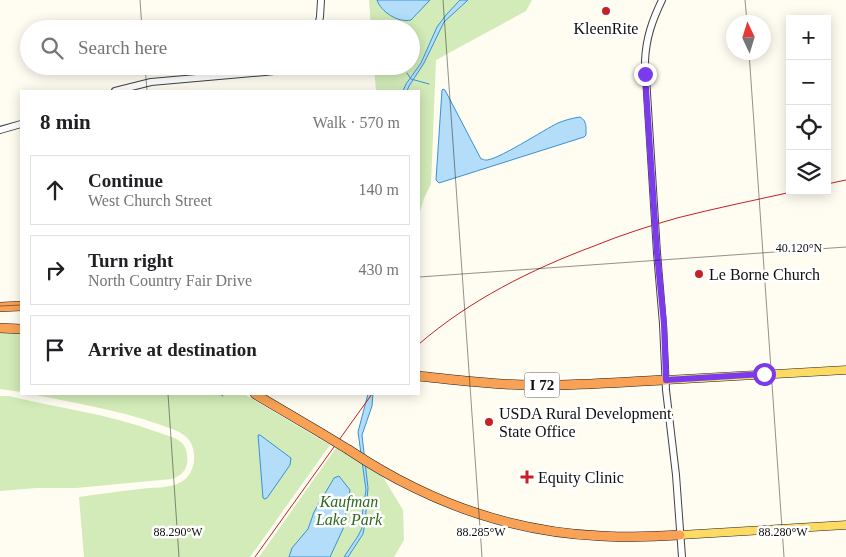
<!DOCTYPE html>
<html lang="en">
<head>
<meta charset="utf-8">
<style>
  body { margin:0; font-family:Georgia,serif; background:#f2f2f2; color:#202124 }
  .controls { position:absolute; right:15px; top:15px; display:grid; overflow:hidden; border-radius:0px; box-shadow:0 2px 12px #0003 }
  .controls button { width:45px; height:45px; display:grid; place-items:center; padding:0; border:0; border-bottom:1px solid #e0e0e0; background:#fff; color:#202124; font:25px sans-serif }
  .compass { position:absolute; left:726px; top:15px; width:45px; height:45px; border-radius:50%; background:#fff; box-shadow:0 2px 12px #0003; rotate:356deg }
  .stop { position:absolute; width:15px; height:15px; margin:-11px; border:4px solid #7c3aed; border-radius:50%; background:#fff }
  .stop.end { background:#7c3aed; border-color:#fff; box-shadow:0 1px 5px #0008 }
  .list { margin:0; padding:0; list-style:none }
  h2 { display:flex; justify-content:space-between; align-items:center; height:65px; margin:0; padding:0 20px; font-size:21px }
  h2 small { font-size:16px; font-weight:400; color:#757577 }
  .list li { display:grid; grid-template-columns:32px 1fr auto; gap:15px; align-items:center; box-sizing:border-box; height:70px; margin:0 10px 10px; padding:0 10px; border:1px solid #e0e0e0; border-radius:0px }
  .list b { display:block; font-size:19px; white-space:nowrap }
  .list p { margin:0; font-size:16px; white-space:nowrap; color:#757577 }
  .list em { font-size:16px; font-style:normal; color:#757577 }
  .icon { flex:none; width:28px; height:28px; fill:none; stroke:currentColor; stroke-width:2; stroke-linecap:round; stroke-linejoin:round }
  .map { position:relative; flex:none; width:846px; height:557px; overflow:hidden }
  .search { position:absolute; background:#fff; box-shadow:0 2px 12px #0003; left:20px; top:20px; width:400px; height:55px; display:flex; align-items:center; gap:12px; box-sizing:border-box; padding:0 18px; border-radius:28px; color:#757577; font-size:19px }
  .panel { position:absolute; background:#fff; box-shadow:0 2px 12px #0003; left:20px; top:90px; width:400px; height:305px; border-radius:0px }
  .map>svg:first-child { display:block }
  .green { fill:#d2ebb8 }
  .water { fill:#b3ddf8; stroke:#3892d2 }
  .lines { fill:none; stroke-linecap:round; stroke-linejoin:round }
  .stream { stroke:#3892d2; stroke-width:1 }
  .tertiary-casing { stroke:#424242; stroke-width:8 }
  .primary-casing { stroke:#202020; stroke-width:9 }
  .motorway-casing { stroke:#202020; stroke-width:10 }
  .tertiary { stroke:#fff; stroke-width:6 }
  .primary { stroke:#fdda63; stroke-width:8 }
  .motorway { stroke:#f9a255; stroke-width:9 }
  .rail { stroke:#c52126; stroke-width:1 }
  .motorway-bridge-casing { stroke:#202020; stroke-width:10; stroke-linecap:butt }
  .motorway-bridge { stroke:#f9a255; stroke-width:9 }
  .route { stroke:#7c3aed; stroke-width:6 }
  .ticks { fill:none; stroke:#0f0f0f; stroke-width:1; stroke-opacity:0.45 }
  .poi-dot { fill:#c52126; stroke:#fff; stroke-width:2 }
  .labels { text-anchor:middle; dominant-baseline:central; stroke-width:5; stroke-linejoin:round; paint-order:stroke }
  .shield { fill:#fff; stroke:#575757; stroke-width:1 }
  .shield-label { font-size:15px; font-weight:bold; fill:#0f0f0f }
  .poi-label { font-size:16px; fill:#0f0f0f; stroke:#fff; text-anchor:start }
  .park-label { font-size:16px; font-style:italic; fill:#2b6a1c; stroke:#fff }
  .ticks-label { font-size:12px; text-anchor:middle; fill:#0f0f0f; stroke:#fff; stroke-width:5; stroke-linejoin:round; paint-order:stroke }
</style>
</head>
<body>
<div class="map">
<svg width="846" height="557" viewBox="0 0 846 557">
  <rect width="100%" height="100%" fill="#fffcf1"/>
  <path class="green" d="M369,0H532L526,11L436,60L431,184L424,198L419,215V91H376L374,66H411V29H371Z
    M0,332L21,333V392L0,389Z
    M31,394H244L330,445L250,557H84L79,497C100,494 120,491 140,489C153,487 169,489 181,482C188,479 194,468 194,460C195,452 192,441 185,436C179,430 168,428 161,425C119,410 74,403 31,394Z
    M0,396H9C58,408 109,414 157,432C165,435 176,437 182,443C187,448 188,458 187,464C185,473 178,477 171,479L76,488H36L0,491Z
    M336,448L383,477L403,510L404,540L394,557H259Z"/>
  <path class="water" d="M377,0H430L411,20C398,23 381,12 377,0Z
    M460,0H468L444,22L424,63L409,86L407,91H403L406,84L421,63L437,27L446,15Z
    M443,89L445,90L481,159C483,159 484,160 485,160C495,162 545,129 558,123C565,120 573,118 580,117C587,121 586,127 586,135L584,137L439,183L436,180L442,90Z
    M368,394H373L372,406L362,435L368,488L365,523L363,534L348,557H344L358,536L362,528V516L366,490L358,432Z
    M258,435H260L291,458L290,465L267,498L265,499L263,498Z
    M339,476L350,490L343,529L330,557H289L292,548L308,529L314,512L334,478Z"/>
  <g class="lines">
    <path class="stream" d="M405,70L406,66
      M407,73L411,79L429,84
      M220,394L223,396"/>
    <defs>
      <path id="tertiary" d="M662,0C652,21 646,38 645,61L657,253L663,324L666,390L676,475L682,557
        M317,29L320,17L321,0
        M115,91L151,82L265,72L274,71L285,66
        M0,130L21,124"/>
      <path id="primary" d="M666,380L846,370
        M680,535L846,525"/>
      <path id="motorway" d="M0,307L21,306
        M0,328L21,329
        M419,376C456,380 493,385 530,385C576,386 621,382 666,380
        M255,394L321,433
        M349,450C370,464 392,477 415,488C472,516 536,533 601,536C627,538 654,536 680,535"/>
    </defs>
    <use href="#tertiary" class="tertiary-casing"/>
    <use href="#primary" class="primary-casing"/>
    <use href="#motorway" class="motorway-casing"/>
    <use href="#tertiary" class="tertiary"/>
    <use href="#primary" class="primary"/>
    <use href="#motorway" class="motorway"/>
    <path class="rail" d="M827,184L846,180
      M419,344C470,300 530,270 594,246C621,235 649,226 677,218C716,208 756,200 796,191
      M255,557L372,394"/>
    <defs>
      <path id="motorway-bridge" d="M321,433L349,450"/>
    </defs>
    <use href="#motorway-bridge" class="motorway-bridge-casing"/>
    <use href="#motorway-bridge" class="motorway-bridge"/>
  </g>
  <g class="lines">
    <path class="route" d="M645,74L657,253L664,324L666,380L764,374"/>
  </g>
  <path class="ticks" d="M140,0L142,29M443,0L482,557M745,0L747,22M749,52L784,557M145,66L147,91M419,277L846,247M0,306L21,305M168,394L179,557"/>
  <g class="poi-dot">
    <circle cx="606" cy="11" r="5"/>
    <circle cx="699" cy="274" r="5"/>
    <circle cx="489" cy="422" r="5"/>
    <path d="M524.5 469.5h5v5h5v5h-5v5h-5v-5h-5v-5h5z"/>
  </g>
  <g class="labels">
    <rect class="shield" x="524.5" y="372.5" width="35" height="25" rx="4"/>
    <g class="shield-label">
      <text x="542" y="385">I 72</text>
    </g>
    <g class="poi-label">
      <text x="606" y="28" text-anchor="middle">KleenRite</text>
      <text x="709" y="274">Le Borne Church</text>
      <text x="499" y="413">USDA Rural Development<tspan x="499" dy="18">State Office</tspan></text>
      <text x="538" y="477">Equity Clinic</text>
    </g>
    <g class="park-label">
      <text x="349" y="501">Kaufman<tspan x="349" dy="18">Lake Park</tspan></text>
    </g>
  </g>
  <g class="ticks-label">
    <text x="799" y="252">40.120°N</text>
    <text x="178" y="536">88.290°W</text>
    <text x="481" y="536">88.285°W</text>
    <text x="783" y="536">88.280°W</text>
  </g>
</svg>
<div class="controls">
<button>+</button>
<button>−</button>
<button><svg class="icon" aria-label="locate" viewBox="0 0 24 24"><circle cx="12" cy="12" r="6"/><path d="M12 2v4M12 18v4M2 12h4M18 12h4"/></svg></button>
<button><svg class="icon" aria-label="layers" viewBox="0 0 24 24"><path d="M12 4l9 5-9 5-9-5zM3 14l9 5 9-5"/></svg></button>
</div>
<svg class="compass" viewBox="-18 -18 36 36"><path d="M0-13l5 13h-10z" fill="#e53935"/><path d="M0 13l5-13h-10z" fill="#757577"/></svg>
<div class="stop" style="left:764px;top:374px"></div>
<div class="stop end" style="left:645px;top:74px"></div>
<div class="search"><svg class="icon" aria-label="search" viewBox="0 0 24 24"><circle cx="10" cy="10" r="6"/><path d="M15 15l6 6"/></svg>Search here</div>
<section class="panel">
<h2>8 min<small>Walk · 570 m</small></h2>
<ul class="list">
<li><svg class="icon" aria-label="ahead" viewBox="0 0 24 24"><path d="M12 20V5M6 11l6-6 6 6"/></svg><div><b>Continue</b><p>West Church Street</p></div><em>140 m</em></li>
<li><svg class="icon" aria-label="right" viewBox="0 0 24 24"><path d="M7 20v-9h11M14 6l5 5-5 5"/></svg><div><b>Turn right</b><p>North Country Fair Drive</p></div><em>430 m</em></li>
<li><svg class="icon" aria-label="arrive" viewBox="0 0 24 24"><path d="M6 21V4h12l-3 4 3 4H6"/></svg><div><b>Arrive at destination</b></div></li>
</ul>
</section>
</div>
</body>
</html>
